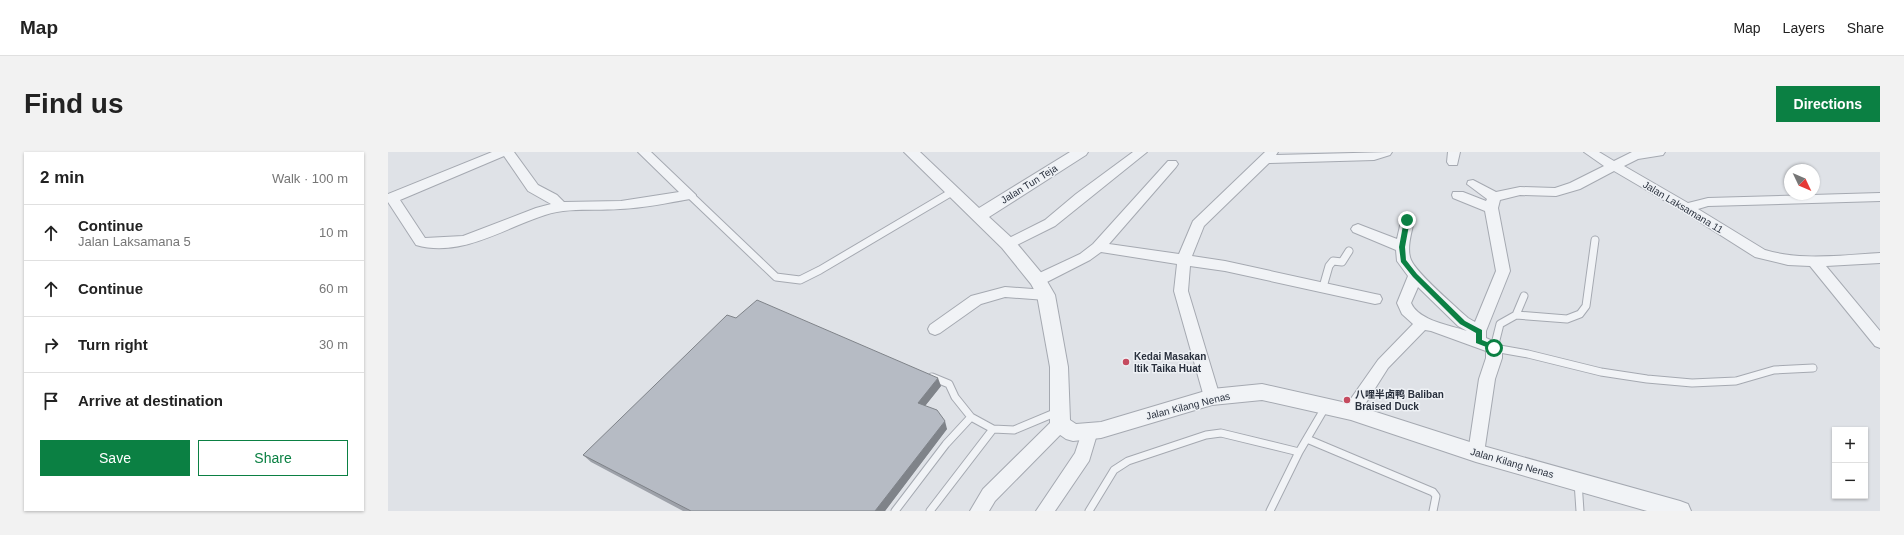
<!DOCTYPE html>
<html lang="en">
<head>
<meta charset="utf-8">
<style>
  body { margin:0; font-family:Arial,"Noto Sans SC",sans-serif; background:#f2f2f2; color:#222 }
  .controls { position:absolute; right:12px; bottom:12px; display:grid; overflow:hidden; border-radius:0px; box-shadow:0 1px 3px #0004 }
  .controls button { width:36px; height:36px; display:grid; place-items:center; padding:0; border:0; border-bottom:1px solid #e0e0e0; background:#fff; color:#222; font:20px sans-serif }
  .compass { position:absolute; left:1396px; top:12px; width:36px; height:36px; border-radius:50%; background:#fff; box-shadow:0 1px 3px #0004; rotate:134deg }
  .stop { position:absolute; width:12px; height:12px; margin:-9px; border:3px solid #0b8043; border-radius:50%; background:#fff }
  .stop.end { background:#0b8043; border-color:#fff; box-shadow:0 1px 4px #0008 }
  .list { margin:0; padding:0; list-style:none }
  h2 { display:flex; justify-content:space-between; align-items:center; height:52px; margin:0; padding:0 16px; font-size:17px }
  h2 small { font-size:13px; font-weight:400; color:#767676 }
  .list li { display:grid; grid-template-columns:26px 1fr auto; gap:12px; align-items:center; box-sizing:border-box; height:56px; padding:0 16px; border-top:1px solid #e0e0e0 }
  .list b { display:block; font-size:15px; white-space:nowrap }
  .list p { margin:0; font-size:13px; white-space:nowrap; color:#767676 }
  .list em { font-size:13px; font-style:normal; color:#767676 }
  .actions { display:flex; gap:8px; padding:12px 16px }
  .actions a { flex:1; padding:9px 0; border:1px solid #0b8043; border-radius:0px; text-align:center; font-size:14px; color:#0b8043 }
  .actions .main { background:#0b8043; color:#fff }
  .icon { flex:none; width:22px; height:22px; fill:none; stroke:currentColor; stroke-width:2; stroke-linecap:round; stroke-linejoin:round }
  .map { position:relative; flex:none; width:1492px; height:359px; overflow:hidden; border-radius:0px }
  header { display:flex; align-items:center; gap:24px; box-sizing:border-box; height:56px; padding:0 20px; background:#fff; border-bottom:1px solid #e0e0e0 }
  header strong { font-size:19px }
  nav { display:flex; gap:22px; margin-inline-start:auto; font-size:14px }
  .intro { display:flex; align-items:center; justify-content:space-between; box-sizing:border-box; height:96px; padding:0 24px }
  h1 { margin:0; font-size:28px }
  .button { padding:10px 18px; border-radius:0px; background:#0b8043; color:#fff; font-size:14px; font-weight:700 }
  main { display:flex; gap:24px; padding:0 24px }
  aside { flex:1; background:#fff; border-radius:0px; box-shadow:0 1px 3px #0004 }
  .map>svg:first-child { display:block }
  .lines { fill:none; stroke-linecap:round; stroke-linejoin:round }
  .service-casing { stroke:#a5a9b1; stroke-width:9 }
  .minor-casing { stroke:#a5a9b1; stroke-width:2 }
  .tertiary-casing { stroke:#a5a9b1; stroke-width:2 }
  .service { stroke:#f1f3f6; stroke-width:7 }
  .minor { fill:#f1f3f6; fill-rule:evenodd }
  .tertiary { fill:#f1f3f6; fill-rule:evenodd }
  .wall { fill:#9da1a9 }
  .shaded-wall { fill:#7f8389 }
  .building { fill:#b6bbc4; stroke:#7f8389 }
  .route { fill:#0b8043 }
  .poi-dot { fill:#c54b5f; stroke:#eef1f5; stroke-width:1.5 }
  .labels { text-anchor:middle; dominant-baseline:central; stroke-width:3; stroke-linejoin:round; paint-order:stroke }
  .street-label { font-size:10px; fill:#29303d; stroke:#eef1f5 }
  .poi-label { font-size:10px; font-weight:bold; fill:#29303d; stroke:#eef1f5; text-anchor:start }
</style>
</head>
<body>
<header>
<strong>Map</strong>
<nav><a>Map</a><a>Layers</a><a>Share</a></nav>
</header>
<div class="intro"><h1>Find us</h1><a class="button">Directions</a></div>
<main>
<aside>
<h2>2 min<small>Walk · 100 m</small></h2>
<ul class="list">
<li><svg class="icon" aria-label="ahead" viewBox="0 0 24 24"><path d="M12 20V5M6 11l6-6 6 6"/></svg><div><b>Continue</b><p>Jalan Laksamana 5</p></div><em>10 m</em></li>
<li><svg class="icon" aria-label="ahead" viewBox="0 0 24 24"><path d="M12 20V5M6 11l6-6 6 6"/></svg><div><b>Continue</b></div><em>60 m</em></li>
<li><svg class="icon" aria-label="right" viewBox="0 0 24 24"><path d="M7 20v-9h11M14 6l5 5-5 5"/></svg><div><b>Turn right</b></div><em>30 m</em></li>
<li><svg class="icon" aria-label="arrive" viewBox="0 0 24 24"><path d="M6 21V4h12l-3 4 3 4H6"/></svg><div><b>Arrive at destination</b></div></li>
</ul>
<div class="actions"><a class="main">Save</a><a>Share</a></div>
</aside>
<div class="map">
<svg width="1492" height="359" viewBox="0 0 1492 359">
  <rect width="100%" height="100%" fill="#dfe2e7"/>
  <g class="lines">
    <defs>
      <path id="service" d="M302,43L388,125L412,128L432,118L564,40
        M935,135L941,114L945,109L954,110L961,99
        M1136,144L1128,163L1112,172L1106,196L1140,202L1213,220L1259,227L1304,231L1348,229L1386,218L1425,216
        M1128,163L1179,167L1192,162L1198,154L1207,88
        M544,225L561,232L567,245L583,265
        M919,287L1045,340L1048,344L1045,359
        M1190,330L1192,359
        M507,359L558,292L583,265L605,277L626,278L669,260
        M542,359L605,277
        M701,359L726,318L740,309L818,283L833,281L911,300
        M882,359L911,300L938,254"/>
      <path id="minor" d="M104,0H126L150,33L169,43L176,50L233,49L291,40L250,0H263L308,43L307,46L302,47C279,51 256,56 232,57C207,59 181,55 157,63C116,76 73,106 28,93L0,50V42ZM116,4L140,39L163,52L148,56L75,84L37,86L12,48Z
        M745,0H759L667,74L625,95L620,97L615,95L613,92L615,89L657,68L688,42Z
        M877,0H890L888,3L1004,0L1002,3L986,8L881,11L816,74L804,104L837,109L987,142L992,143L994,147L992,151L987,152L837,119L802,114L800,139L832,245L830,250L824,252L818,250L816,245L786,139L789,112L713,100L702,108L655,132L650,133L645,132L643,128L645,124L692,102L705,92L780,9H788L790,12L788,15L721,92L791,102L805,69Z
        M1060,0H1072L1069,13H1061L1059,10Z
        M1196,0H1211L1226,9L1244,0H1277L1275,3L1250,7L1236,14L1300,51L1320,46L1492,41V49L1320,54L1310,57L1377,98C1414,109 1454,103 1492,101V111L1438,114L1492,179V196L1487,194L1422,114L1400,113L1367,105L1296,60L1226,19L1192,37L1168,44L1132,43L1112,48L1110,56L1122,119L1098,179V186L1111,192L1114,196V206L1107,227L1096,301L1094,306L1088,308L1082,306L1080,301L1091,227L1098,206V199L1043,179L1037,178L1000,216L969,265L963,267L957,265L955,260L957,255L990,208L1025,172L1014,162L1009,151L1020,124L1009,109L1008,98L965,80L963,77L965,74L970,72L975,74L1009,87L1014,65H1024L1026,68C1024,80 1018,96 1023,108C1029,122 1067,154 1080,166L1087,170L1108,119L1097,59L1065,46L1064,43L1065,40H1075L1098,49L1099,47L1079,32L1080,29L1085,28L1108,40L1132,35L1167,36L1182,31L1216,14ZM1030,135L1070,174L1079,179C1062,173 1031,169 1023,151Z
        M617,135L658,138L663,139L665,143L663,147L658,148L617,145L593,152L552,181L547,183L542,181L540,177L542,173L583,144Z
        M672,265L678,267L680,272L678,277L607,349L601,359H582L595,337L666,267Z
        M702,272L708,274L710,279L701,309L667,359H648L687,301L696,274Z"/>
      <path id="tertiary" d="M516,0H532L591,56L682,0H700L698,3L601,65L626,88L656,124L667,143L680,215L682,268L688,272L713,270L824,237L874,232L963,252L1088,292L1292,349L1300,352L1303,359H1259L1088,310L963,268L874,248L824,253L713,286L685,289L678,287L665,278L662,272V215L649,143L643,132L614,96Z"/>
    </defs>
    <use href="#service" class="service-casing"/>
    <use href="#minor" class="minor-casing"/>
    <use href="#tertiary" class="tertiary-casing"/>
    <use href="#service" class="service"/>
    <use href="#minor" class="minor"/>
    <use href="#tertiary" class="tertiary"/>
  </g>
  <path class="wall" d="M348,166L553,234L537,254L559,277L497,359H295L203,310L195,303Z"/>
  <path class="shaded-wall" d="M550,226L553,234L533,259L530,251Z
    M557,269L559,277L497,359H487Z"/>
  <path class="building" d="M369,148L550,226L530,251L549,258L557,269L487,359H303L195,303L339,163L348,166Z"/>
  <path class="route" d="M1019,66L1022,68L1017,95L1018,108L1029,122L1077,169L1094,178V188L1109,194V198H1106L1088,191V181L1072,172L1025,125L1013,110L1011,95L1016,68Z"/>
  <g class="poi-dot">
    <circle cx="738" cy="210" r="4"/>
    <circle cx="959" cy="248" r="4"/>
  </g>
  <g class="labels">
    <g class="street-label">
      <text transform="translate(641 32) rotate(-32)">Jalan Tun Teja</text>
      <text transform="translate(1295 55) rotate(31)">Jalan Laksamana 11</text>
      <text transform="translate(800 254) rotate(-14)">Jalan Kilang Nenas</text>
      <text transform="translate(1124 311) rotate(16)">Jalan Kilang Nenas</text>
    </g>
    <g class="poi-label">
      <text x="746" y="204">Kedai Masakan<tspan x="746" dy="12">Itik Taika Huat</tspan></text>
      <text x="967" y="242">八哩半卤鸭 Baliban<tspan x="967" dy="12">Braised Duck</tspan></text>
    </g>
  </g>
</svg>
<div class="controls">
<button>+</button>
<button>−</button>
</div>
<svg class="compass" viewBox="-18 -18 36 36"><path d="M0-13l5 13h-10z" fill="#e53935"/><path d="M0 13l5-13h-10z" fill="#767676"/></svg>
<div class="stop" style="left:1106px;top:196px"></div>
<div class="stop end" style="left:1019px;top:68px"></div>
</div>
</main>
</body>
</html>
